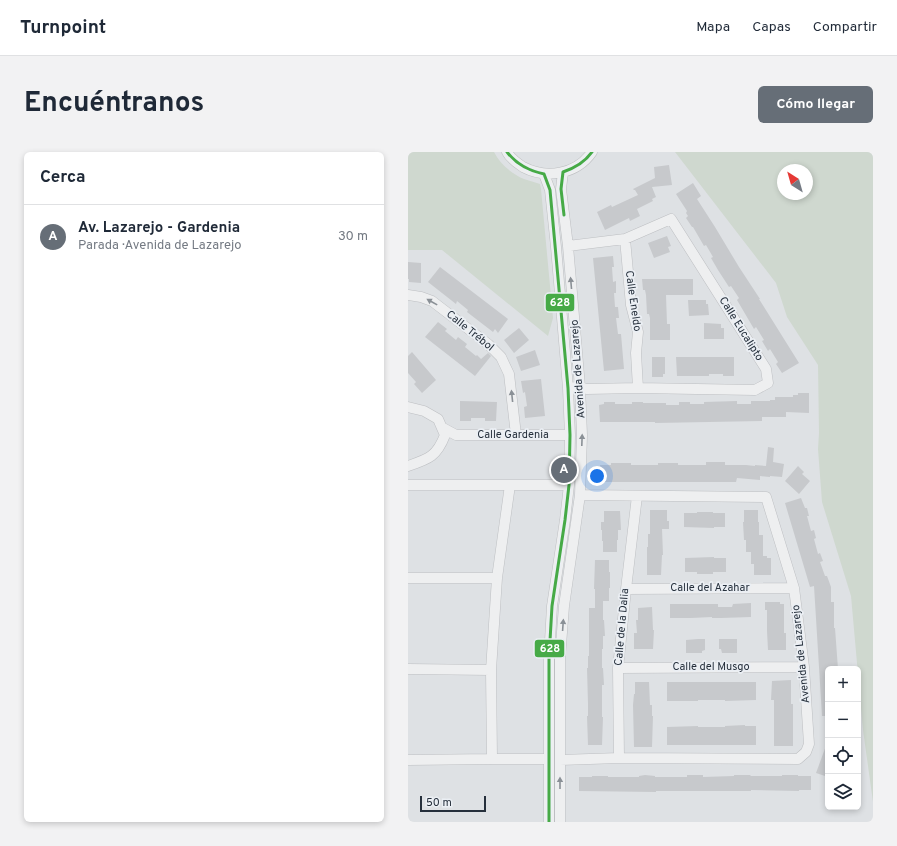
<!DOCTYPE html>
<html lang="es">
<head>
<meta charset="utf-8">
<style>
  body { margin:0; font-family:Overpass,sans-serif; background:#f2f2f3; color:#1f2937 }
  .controls { position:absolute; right:12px; bottom:12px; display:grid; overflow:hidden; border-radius:6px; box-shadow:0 2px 6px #0003 }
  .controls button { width:36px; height:36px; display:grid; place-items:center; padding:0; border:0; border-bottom:1px solid #e0e1e3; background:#fff; color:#1f2937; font:20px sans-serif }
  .compass { position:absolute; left:369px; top:12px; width:36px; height:36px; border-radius:50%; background:#fff; box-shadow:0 2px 6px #0003; rotate:323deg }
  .scale { position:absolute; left:12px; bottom:10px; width:66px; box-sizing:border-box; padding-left:4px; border:2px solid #26303c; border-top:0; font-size:11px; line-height:14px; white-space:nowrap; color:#26303c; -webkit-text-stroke:3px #ebeff4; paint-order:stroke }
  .you { position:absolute; left:189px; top:324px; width:14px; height:14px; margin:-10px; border:3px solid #fff; border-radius:50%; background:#1a73e8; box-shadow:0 0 0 6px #1a73e833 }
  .badge { display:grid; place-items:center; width:26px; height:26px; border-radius:50%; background:#666e77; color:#fff; font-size:13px; font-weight:700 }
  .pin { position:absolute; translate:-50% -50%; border:2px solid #fff; box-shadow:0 1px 4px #0006 }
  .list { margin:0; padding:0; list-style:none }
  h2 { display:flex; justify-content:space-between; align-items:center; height:52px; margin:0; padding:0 16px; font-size:17px }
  h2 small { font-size:13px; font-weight:400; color:#747a83 }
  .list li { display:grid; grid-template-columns:26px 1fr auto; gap:12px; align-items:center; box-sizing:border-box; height:64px; padding:0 16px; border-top:1px solid #e0e1e3 }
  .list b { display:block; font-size:15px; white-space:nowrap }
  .list p { margin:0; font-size:13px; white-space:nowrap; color:#747a83 }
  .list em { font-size:13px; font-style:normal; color:#747a83 }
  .icon { flex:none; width:22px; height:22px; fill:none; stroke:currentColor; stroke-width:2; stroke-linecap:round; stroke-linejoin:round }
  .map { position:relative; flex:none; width:465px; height:670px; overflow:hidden; border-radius:6px }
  header { display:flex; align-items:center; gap:24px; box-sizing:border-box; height:56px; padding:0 20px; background:#fff; border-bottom:1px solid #e0e1e3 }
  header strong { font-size:19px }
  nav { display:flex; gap:22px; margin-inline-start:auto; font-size:14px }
  .intro { display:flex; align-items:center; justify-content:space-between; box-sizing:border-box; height:96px; padding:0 24px }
  h1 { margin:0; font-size:28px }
  .button { padding:10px 18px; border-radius:6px; background:#666e77; color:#fff; font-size:14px; font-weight:700 }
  main { display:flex; gap:24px; padding:0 24px }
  aside { flex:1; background:#fff; border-radius:6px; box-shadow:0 2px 6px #0003 }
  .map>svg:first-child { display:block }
  .grass { fill:#cfd8cf; fill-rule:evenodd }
  .building { fill:#c7c9cc }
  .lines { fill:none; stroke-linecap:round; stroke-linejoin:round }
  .street-casing { stroke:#bdbfc2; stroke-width:11 }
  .street { stroke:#eeeff0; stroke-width:10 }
  .bus-1-casing { stroke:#ebeff4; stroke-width:6 }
  .bus-1 { stroke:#46aa46; stroke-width:3 }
  .oneway { fill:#8a9096 }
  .labels { text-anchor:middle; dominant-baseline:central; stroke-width:3.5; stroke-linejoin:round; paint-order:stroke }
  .street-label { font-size:11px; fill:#26303c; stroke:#ebeff4 }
  .line-badge { stroke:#ebeff4; stroke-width:1.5 }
  .badge-label { font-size:11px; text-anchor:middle; font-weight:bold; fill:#fff }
</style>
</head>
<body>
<header>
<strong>Turnpoint</strong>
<nav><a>Mapa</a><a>Capas</a><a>Compartir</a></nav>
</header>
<div class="intro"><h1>Encuéntranos</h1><a class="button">Cómo llegar</a></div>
<main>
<aside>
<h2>Cerca<small></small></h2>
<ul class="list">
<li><span class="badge">A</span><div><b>Av. Lazarejo - Gardenia</b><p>Parada · Avenida de Lazarejo</p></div><em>30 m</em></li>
</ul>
</aside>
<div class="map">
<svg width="465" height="670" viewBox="0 0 465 670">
  <rect width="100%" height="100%" fill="#dee1e4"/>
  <path class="grass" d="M0,0H86C92,12 104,22 116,27C121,29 127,30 132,32L133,37L145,166L140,184L34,98H0Z
    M267,0H465V650L455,578L443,444L414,350L410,297L411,281L410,213L379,165L368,131ZM375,18H399V42H375Z"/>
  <path class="building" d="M261,13L264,33L244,35L248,45L244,47L245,49L229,57L232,64L222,69L221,66L197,78L189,60L203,53L204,55L230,43L227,38H226L225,37L247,26L246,15Z
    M285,31L293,44L289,47L307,75L331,115L352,147H351L391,211L374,221L368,212L370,210L362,197L360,199L354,189L356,188L348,175L346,177L329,148L331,146L323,134L321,135L310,118L303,106L305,105L298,93L296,94L285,75H284L278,66L280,64L278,61L279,59L268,42Z
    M259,84L263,94L260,95L262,100L246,106L240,91Z
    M205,104L206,115H204L205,130L208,129V141H206L207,155H210L211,166H208L210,182H213L216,217L196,219L185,106Z
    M0,110L13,111V131L1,130V127H0Z
    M32,115L100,167L90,181L87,177L85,180L59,160L60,158L49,149L48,152L20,130Z
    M234,127H285V143H258L259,172H262V188H242V166L241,162H239L238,143L237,138H235Z
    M280,148H298V152H300L301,163L281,164Z
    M30,170L39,177L37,179L48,188L50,185L59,192L57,195L68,204L69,203L73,207L80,201L83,204L67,224L17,185Z
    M296,171L313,172V176H316V187H296Z
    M111,176L121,188L106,201L96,188Z
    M127,198L132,213L113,219L108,205Z
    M4,200L28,228L14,241L6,232L8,230L0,221V204Z
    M244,205H257V222H255V225H244Z
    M268,205H326V224H315V222H301V224H269Z
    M133,227L137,264L117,266L116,255L119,254L117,240L115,241L113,229Z
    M390,241H401V261L378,260V265H354V269L247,271V270H192L191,253L196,252V250H207V252H224V250H235V251H258V253H271V250H282V252H296V250L329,249V252H343V249H362V248H367V245H385V243H390Z
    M52,249L89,250L88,269H77V266H63V269H52Z
    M360,295L366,296L365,310L376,312L374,325L362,324V325L352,324V328L329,326L328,330H192V313H203V311H223V313H250V311H270V313H298V310H317V313H338L347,314V313L358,314Z
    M390,314L396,320L394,322L402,329L391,342L377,329Z
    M393,346L397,356H399L401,364H399L403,379L406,378L408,386L406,387L410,402L412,401L415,409L412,410L417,424H419L423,435V450H426V476H427L430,517H420V564H414L406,434L402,435L377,351Z
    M242,358H259V369H261V377H254L255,403H254L253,423H239V395H240V382H242Z
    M336,358H350V370H351V383H355V404H359V406H363V423H346V412H343V400H338V388H336L335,370H336Z
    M196,359H212L213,378H210V388H209V400H195V389H194V378H193V370H196Z
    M289,360H305V361H317V375H306V376L276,375V361H289Z
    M306,405V406H318V420H305V422H289V420H277V406Z
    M187,408H201V420H202V436H201V449H195V468H196L197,484H195V497H194V516H195L196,533H194V565H195L194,593H180L179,564H180V552L179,516H180V504H181V456H187V437H186Z
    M357,450H372V452H376V481H378V498H360L359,479V458H357Z
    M343,451V465L313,466H304V465L283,466H262V452H310V455H324L325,452Z
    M244,455L245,478H246L245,497H226V481H229L228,468H230V456Z
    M290,487H297V498L294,499V501H278V488Z
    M311,487H329V501H314L313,497H311Z
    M383,528V552H385V594H366V548H363L364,529Z
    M227,530H241L242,553H244V564H245L244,595H226L225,553L226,542H227Z
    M259,530H348V548L317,549V548H290V549H259Z
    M337,573V574H348V593H259V575L290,574V575H317V574Z
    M419,591H420V625L408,621Z
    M237,623L247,624V625H279V623H295V625L326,624V623H343L342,624H374V623H390V624H403V638H391V639L343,638V639H248V640L171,639V625H184V624H200V625H231V624Z"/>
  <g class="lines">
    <defs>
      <path id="street" d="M99,0C102,6 109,11 115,15C138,27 168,23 184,0
        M136,22L142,38L148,95L160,236L162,283L161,333L157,368L144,454L141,506V670
        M217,87L223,153L230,180L228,201L230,236
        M160,94L217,87L263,67L358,217L360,231L347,238L230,236L179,237L172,235H167
        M0,143L13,145L24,149L80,192L93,205L101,222L108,283
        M0,255L16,259L30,267L37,283C29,304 21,307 0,314
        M35,276L48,283H162
        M0,333H161
        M0,426H89
        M218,437L386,436
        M210,516L396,515
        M0,517L83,518
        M211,606L210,516L218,437L229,344
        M84,607L83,518L89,426L102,333
        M0,608L84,607H141
        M152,608L211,606L390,607L398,600L401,592L396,515L386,436L358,345L172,343
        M152,670V506L156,454L172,343L174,283L172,235L160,94L153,37L155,20"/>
    </defs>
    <use href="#street" class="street-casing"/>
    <use href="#street" class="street"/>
    <defs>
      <path id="bus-1" d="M99,0C109,13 121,19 136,22L142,38L160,236L162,283L161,333L157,368L144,454L141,506V670
        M156,63L153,37L155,20C167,16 177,10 184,0"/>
    </defs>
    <use href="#bus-1" class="bus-1-casing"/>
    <use href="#bus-1" class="bus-1"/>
  </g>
  <defs><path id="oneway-solid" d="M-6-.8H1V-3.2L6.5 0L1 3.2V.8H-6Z"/></defs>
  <g class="oneway">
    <use href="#oneway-solid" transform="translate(163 131) rotate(-95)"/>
    <use href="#oneway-solid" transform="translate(24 150) rotate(-151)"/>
    <use href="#oneway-solid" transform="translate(104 244) rotate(-96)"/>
    <use href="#oneway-solid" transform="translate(174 288) rotate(-88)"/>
    <use href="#oneway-solid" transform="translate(155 473) rotate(-86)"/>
    <use href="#oneway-solid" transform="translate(152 631) rotate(-90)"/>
  </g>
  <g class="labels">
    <g class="street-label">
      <text transform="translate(225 149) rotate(82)">Calle Eneldo</text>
      <text transform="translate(333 177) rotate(58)">Calle Eucalipto</text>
      <text transform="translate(62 179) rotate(39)">Calle Trébol</text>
      <text transform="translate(170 217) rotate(-94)">Avenida de Lazarejo</text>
      <text x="105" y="283">Calle Gardenia</text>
      <text x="302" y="436">Calle del Azahar</text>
      <text transform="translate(214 475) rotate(-85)">Calle de la Dalia</text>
      <text transform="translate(393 502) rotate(-96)">Avenida de Lazarejo</text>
      <text x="303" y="515">Calle del Musgo</text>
    </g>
  </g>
  <g class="line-badge">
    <rect x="137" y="141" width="30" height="19" rx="4" fill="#46aa46"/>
    <rect x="126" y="487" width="31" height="19" rx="4" fill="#46aa46"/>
  </g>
  <g class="badge-label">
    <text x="152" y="154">628</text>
    <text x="142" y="500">628</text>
  </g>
</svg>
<div class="controls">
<button>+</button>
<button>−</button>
<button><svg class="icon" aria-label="locate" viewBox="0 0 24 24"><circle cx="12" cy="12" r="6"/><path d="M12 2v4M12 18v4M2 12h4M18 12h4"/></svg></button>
<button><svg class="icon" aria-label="layers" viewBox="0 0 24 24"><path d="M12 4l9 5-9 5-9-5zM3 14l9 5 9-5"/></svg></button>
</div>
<svg class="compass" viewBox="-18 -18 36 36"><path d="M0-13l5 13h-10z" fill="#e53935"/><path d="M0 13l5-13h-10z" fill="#747a83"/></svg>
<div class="scale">50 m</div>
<div class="you"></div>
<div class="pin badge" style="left:156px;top:318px">A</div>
</div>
</main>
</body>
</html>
